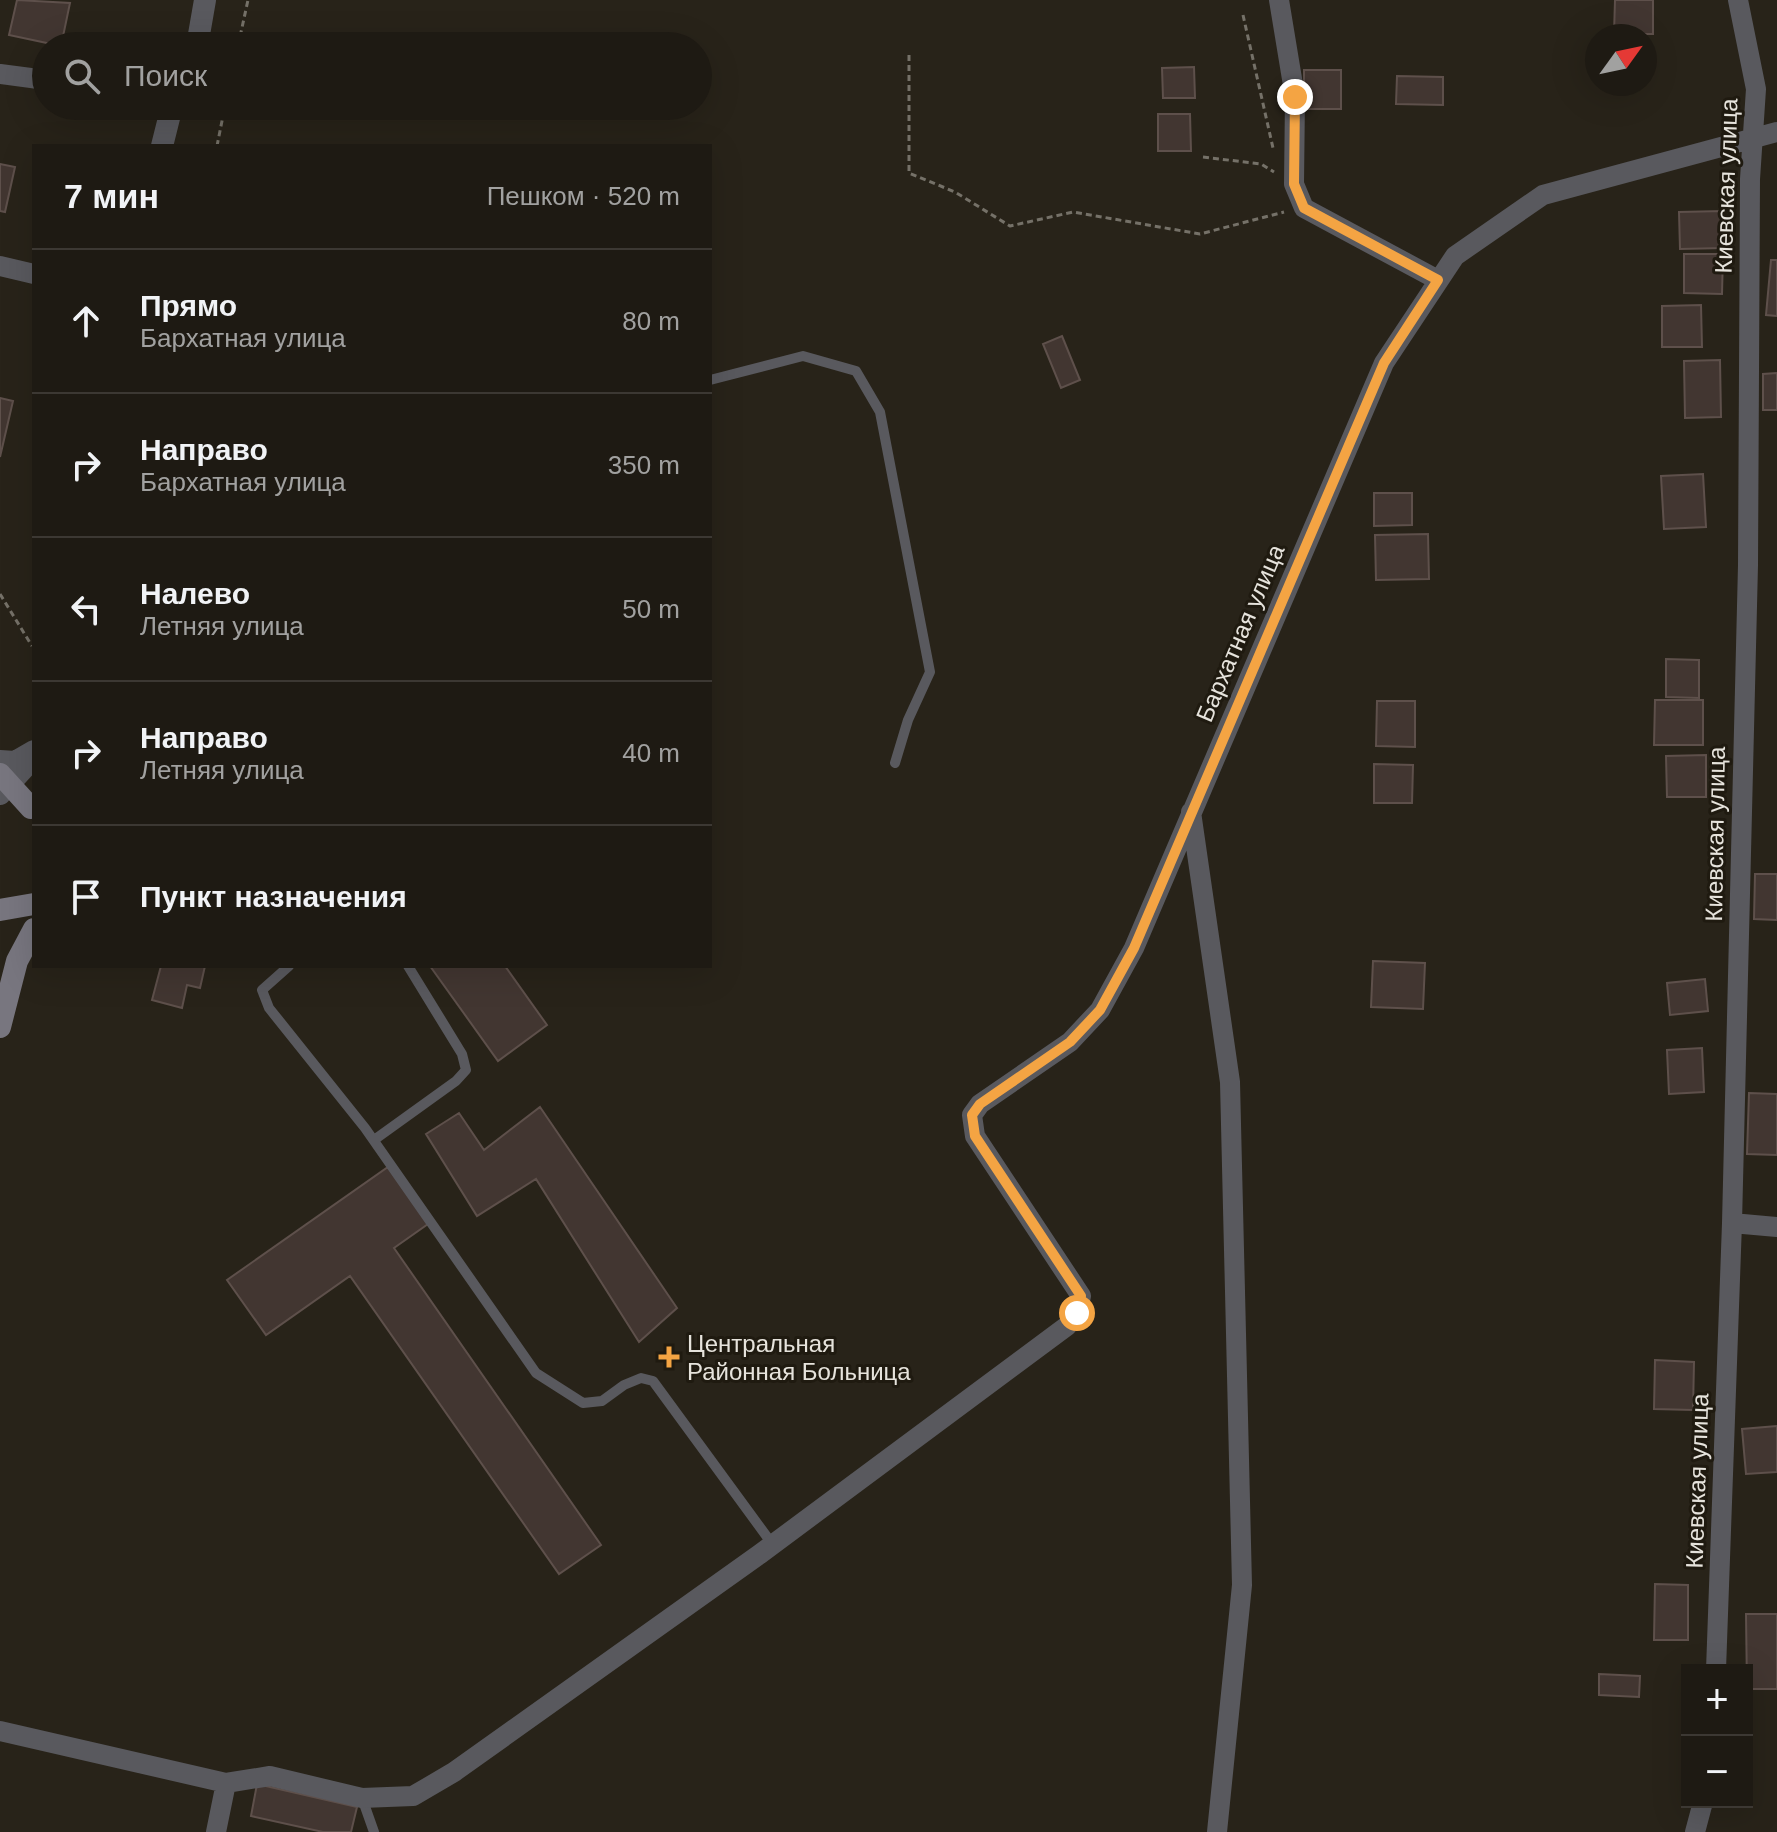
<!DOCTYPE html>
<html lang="ru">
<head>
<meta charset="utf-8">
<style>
  body { margin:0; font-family:Arial,sans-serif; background:#26231c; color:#f1f3f6 }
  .controls { position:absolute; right:24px; bottom:24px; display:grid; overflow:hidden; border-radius:0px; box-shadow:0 8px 32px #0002 }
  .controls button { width:72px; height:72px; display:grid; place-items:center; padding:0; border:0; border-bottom:2px solid #3c3833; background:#1e1a13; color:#f1f3f6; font:40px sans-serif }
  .compass { position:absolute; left:1585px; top:24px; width:72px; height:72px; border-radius:50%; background:#1e1a13; box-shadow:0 8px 32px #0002; rotate:57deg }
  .stop { position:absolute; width:24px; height:24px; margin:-18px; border:6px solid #f4a443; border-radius:50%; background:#fff }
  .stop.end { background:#f4a443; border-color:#fff; box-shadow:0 2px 8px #0008 }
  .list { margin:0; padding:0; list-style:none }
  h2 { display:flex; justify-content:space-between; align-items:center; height:104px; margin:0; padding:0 32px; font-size:34px }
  h2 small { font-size:26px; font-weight:400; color:#a1a1a0 }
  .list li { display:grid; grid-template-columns:52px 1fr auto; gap:24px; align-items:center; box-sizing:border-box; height:144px; padding:0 32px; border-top:2px solid #3c3833 }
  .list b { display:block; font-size:30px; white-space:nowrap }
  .list p { margin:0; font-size:26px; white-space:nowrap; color:#a1a1a0 }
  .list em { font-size:26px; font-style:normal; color:#a1a1a0 }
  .icon { flex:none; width:44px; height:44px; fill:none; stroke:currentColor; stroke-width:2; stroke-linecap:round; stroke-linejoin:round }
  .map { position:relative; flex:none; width:1777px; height:1832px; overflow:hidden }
  .search { position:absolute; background:#1e1a13; box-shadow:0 8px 32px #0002; left:32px; top:32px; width:680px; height:88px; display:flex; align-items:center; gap:20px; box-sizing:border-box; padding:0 28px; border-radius:44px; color:#a1a1a0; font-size:30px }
  .panel { position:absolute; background:#1e1a13; box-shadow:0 8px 32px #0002; left:32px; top:144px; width:680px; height:824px; border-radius:0px }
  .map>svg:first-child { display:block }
  .building { fill:#423631; stroke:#5e504b; stroke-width:2 }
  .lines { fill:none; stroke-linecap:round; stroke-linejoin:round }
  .path { stroke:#757168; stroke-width:3; stroke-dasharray:6 4; stroke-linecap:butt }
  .service { stroke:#59595e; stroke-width:10 }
  .minor { stroke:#59595e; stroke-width:20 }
  .tertiary { stroke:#59595e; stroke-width:22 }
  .secondary { stroke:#78767f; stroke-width:22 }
  .route { stroke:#f4a443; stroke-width:10 }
  .poi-dot { fill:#f4a443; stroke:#1f1a10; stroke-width:3 }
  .labels { text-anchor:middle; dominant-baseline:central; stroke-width:6; stroke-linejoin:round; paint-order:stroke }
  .street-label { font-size:24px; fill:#e6e3dc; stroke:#1f1a10 }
  .poi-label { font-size:24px; fill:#e6e3dc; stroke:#1f1a10; text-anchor:start }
</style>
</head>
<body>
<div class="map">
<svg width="1777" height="1832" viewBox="0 0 1777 1832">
  <rect width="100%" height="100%" fill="#282319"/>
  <path class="building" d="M17,0L70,3L61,46L9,35Z
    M1615,0H1653V34H1614Z
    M1194,67L1195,98H1163L1162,68Z
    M1304,70H1341V109H1304Z
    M1397,76L1443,77V105L1396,104Z
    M1158,114H1190L1191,151H1158Z
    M0,164L15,167L5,212L0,211Z
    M1723,211L1724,248L1680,249L1679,212Z
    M1684,254H1723L1722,294L1684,293Z
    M1771,260H1777V316L1766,315Z
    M1701,305L1702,347H1662V306Z
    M1062,336L1080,380L1061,388L1043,344Z
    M1720,360L1721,417L1685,418L1684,361Z
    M1777,373V410H1763V374Z
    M0,398L13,401L0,457Z
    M1703,474L1706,527L1664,529L1661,476Z
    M1374,493H1412V525L1374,526Z
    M1428,534L1429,579L1376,580L1375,535Z
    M1666,659L1699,660V698L1666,697Z
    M1655,700H1703V745H1654Z
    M1377,701H1415V747L1376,746Z
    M1706,755V797H1667L1666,756Z
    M1374,764L1413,765L1412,803H1374Z
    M1755,874H1777V920L1754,919Z
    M1373,961L1425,963L1423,1009L1371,1007Z
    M161,966H205L200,988L187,985L182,1008L152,1000Z
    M430,966H505L547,1025L498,1061Z
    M1705,979L1708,1011L1670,1015L1667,983Z
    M1702,1048L1704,1092L1669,1094L1667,1050Z
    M1749,1093L1777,1094V1155L1747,1154Z
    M540,1107L677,1308L639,1342L536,1179L477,1216L426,1134L459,1113L484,1150Z
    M388,1167L428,1224L394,1248L601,1545L559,1574L350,1276L266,1335L227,1280Z
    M1655,1360L1694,1362L1693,1410L1654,1409Z
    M1777,1426V1472L1746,1474L1742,1429Z
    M1655,1584L1688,1585V1640H1654Z
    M1746,1614H1777V1689H1747Z
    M1599,1674L1640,1676L1639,1697L1599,1695Z
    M257,1784L357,1807L351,1832H323L251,1816Z"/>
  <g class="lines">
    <path class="path" d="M1243,15L1273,148
      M238,46L248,0
      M909,55V173L955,192L1010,226L1073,212L1200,234L1284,212
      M217,146L225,106
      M1203,157L1261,164L1274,172
      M0,594L32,646"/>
    <path class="service" d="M710,380L803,356L856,371L880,412L930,672L908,720L895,763
      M289,966L262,990L269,1008L365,1128L536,1373L583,1403L602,1401L624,1385L641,1378L653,1381L773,1545
      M374,1140L456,1081L466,1070L462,1054L408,966
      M362,1798L374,1832"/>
    <path class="minor" d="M1279,0L1295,97L1294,184L1304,208L1438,280
      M0,74L46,80
      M0,266L34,274
      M1191,812L1230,1082L1242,1585L1217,1832
      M1732,1223L1777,1227
      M1716,1670L1732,1223L1748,565L1750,179L1756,89L1738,0
      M0,1731L226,1783L270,1776L362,1798L413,1796L454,1772L760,1554L1067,1326L1077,1313L1081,1296L975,1136L972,1115L980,1104L1070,1042L1100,1010L1134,948L1384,363L1455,256L1543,195L1777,132
      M216,1832L226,1783
      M1695,1832L1703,1802"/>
    <path class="tertiary" d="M197,46L205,0
      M162,146L172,106
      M0,761L15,762L34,751
      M0,794L34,757"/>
    <path class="secondary" d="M0,774L31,808
      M0,910L34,904
      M0,1027L17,961L34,929"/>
  </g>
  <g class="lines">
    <path class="route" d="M1077,1313L1081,1296L975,1136L972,1115L980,1104L1070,1042L1100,1010L1134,948L1384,363L1438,280L1304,208L1294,184L1295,97"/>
  </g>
  <path class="poi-dot" d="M665 1345h8v8h8v8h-8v8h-8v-8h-8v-8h8z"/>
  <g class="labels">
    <g class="street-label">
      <text transform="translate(1726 186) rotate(-88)">Киевская улица</text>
      <text transform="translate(1240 633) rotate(-67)">Бархатная улица</text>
      <text transform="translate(1715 834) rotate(-89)">Киевская улица</text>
      <text transform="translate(1697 1481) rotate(-88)">Киевская улица</text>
    </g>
    <g class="poi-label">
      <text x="687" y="1343">Центральная<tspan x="687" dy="28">Районная Больница</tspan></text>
    </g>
  </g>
</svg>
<div class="controls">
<button>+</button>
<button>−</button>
</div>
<svg class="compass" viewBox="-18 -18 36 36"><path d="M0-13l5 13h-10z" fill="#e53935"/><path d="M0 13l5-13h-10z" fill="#a1a1a0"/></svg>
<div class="stop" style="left:1077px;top:1313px"></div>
<div class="stop end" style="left:1295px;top:97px"></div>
<div class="search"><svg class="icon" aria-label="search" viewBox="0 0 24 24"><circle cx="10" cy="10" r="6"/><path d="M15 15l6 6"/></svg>Поиск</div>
<section class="panel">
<h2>7 мин<small>Пешком · 520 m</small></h2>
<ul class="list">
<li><svg class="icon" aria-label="ahead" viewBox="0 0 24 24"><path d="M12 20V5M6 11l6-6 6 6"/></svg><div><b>Прямо</b><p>Бархатная улица</p></div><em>80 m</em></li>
<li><svg class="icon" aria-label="right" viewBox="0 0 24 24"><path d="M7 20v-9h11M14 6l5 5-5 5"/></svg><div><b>Направо</b><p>Бархатная улица</p></div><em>350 m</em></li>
<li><svg class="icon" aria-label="left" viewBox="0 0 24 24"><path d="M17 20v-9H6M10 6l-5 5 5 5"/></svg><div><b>Налево</b><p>Летняя улица</p></div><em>50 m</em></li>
<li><svg class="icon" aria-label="right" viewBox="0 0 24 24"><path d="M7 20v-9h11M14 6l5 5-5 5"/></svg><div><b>Направо</b><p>Летняя улица</p></div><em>40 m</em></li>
<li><svg class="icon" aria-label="arrive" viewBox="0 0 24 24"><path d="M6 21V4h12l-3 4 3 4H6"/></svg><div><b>Пункт назначения</b></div></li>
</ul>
</section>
</div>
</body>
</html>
